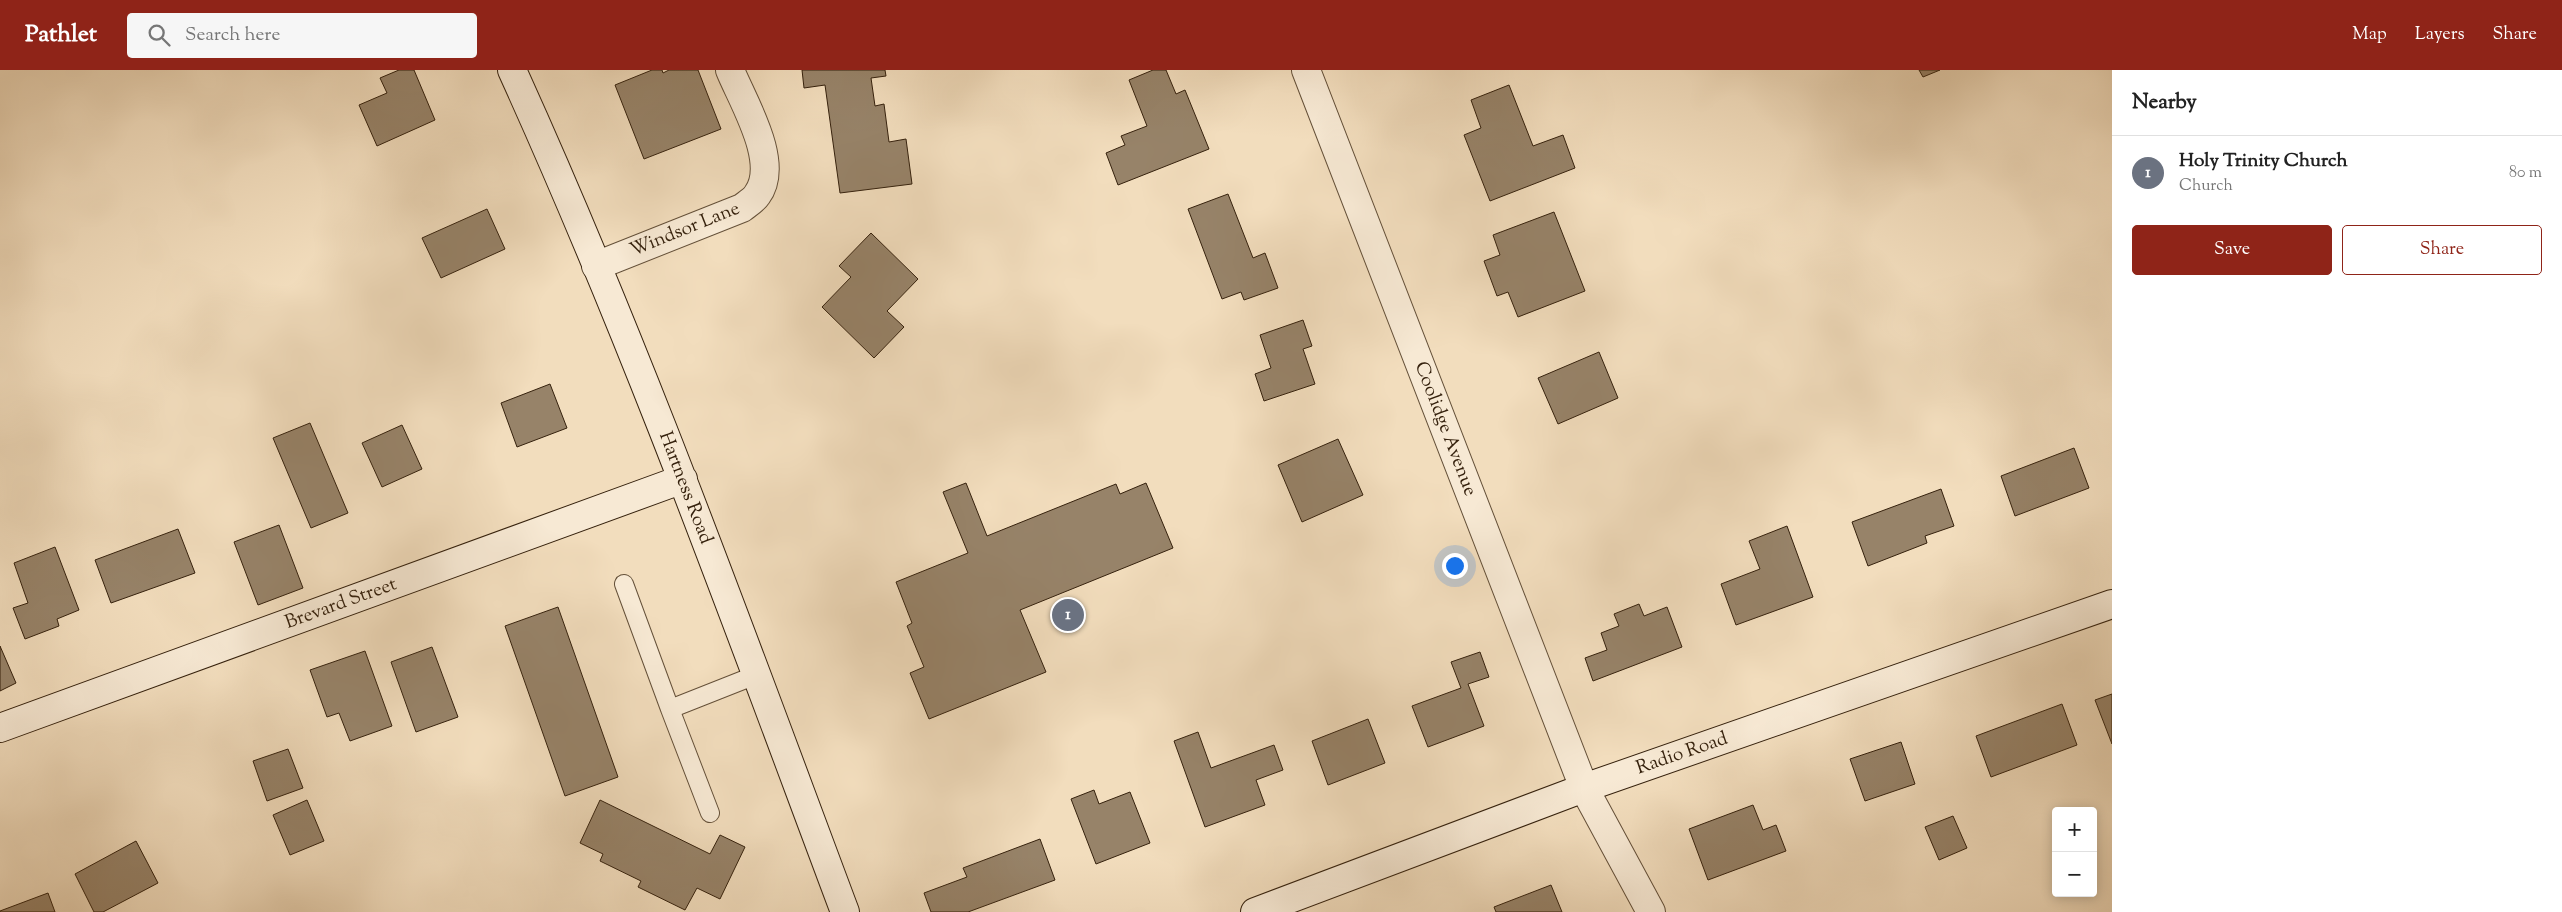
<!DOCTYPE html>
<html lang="en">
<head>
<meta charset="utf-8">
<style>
  body { margin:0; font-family:"Sorts Mill Goudy",serif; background:#f6f6f6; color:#222 }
  .controls { position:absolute; right:15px; bottom:15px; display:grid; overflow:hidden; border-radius:5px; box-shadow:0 2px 12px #0003 }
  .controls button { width:45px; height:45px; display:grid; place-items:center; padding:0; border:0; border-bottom:1px solid #e0e0e0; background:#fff; color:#222; font:25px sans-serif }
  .you { position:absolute; left:1454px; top:495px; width:18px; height:18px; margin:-12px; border:4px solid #fff; border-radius:50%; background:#1a73e8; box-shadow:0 0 0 8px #1a73e833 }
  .badge { display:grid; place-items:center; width:32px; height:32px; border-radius:50%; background:#8f2418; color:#fff; font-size:16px; font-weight:700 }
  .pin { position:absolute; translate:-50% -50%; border:2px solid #fff; box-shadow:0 1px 5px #0006 }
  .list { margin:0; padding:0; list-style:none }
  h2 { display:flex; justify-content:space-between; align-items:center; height:65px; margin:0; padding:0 20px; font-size:21px }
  h2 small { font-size:16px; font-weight:400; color:#767676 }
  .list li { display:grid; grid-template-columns:32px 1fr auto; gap:15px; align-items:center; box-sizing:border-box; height:75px; padding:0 20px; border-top:1px solid #e0e0e0 }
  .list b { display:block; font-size:19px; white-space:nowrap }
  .list p { margin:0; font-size:16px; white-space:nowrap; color:#767676 }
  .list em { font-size:16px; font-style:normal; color:#767676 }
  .actions { display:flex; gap:10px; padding:15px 20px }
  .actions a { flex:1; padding:11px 0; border:1px solid #8f2418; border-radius:5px; text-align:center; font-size:18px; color:#8f2418 }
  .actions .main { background:#8f2418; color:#fff }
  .icon { flex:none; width:28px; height:28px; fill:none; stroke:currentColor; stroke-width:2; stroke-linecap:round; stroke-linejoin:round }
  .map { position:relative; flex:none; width:2112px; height:842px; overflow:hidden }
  header { display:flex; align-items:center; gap:30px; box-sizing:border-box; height:70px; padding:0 25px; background:#8f2418; color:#fff }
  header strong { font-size:24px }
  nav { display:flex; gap:28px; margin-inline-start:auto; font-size:18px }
  .search { width:350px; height:45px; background:#f6f6f6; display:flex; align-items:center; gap:12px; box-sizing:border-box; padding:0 18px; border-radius:5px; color:#767676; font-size:19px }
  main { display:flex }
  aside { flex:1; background:#fff }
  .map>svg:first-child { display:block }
  .building { fill:#978369; stroke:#35210d }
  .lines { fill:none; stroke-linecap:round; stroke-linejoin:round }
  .lane-casing { stroke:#645039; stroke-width:20 }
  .street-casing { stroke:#645039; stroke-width:30 }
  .secondary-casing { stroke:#35210d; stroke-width:30 }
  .lane { stroke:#f7e9d4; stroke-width:18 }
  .street { stroke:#f7e9d4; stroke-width:28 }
  .secondary { stroke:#f7e9d4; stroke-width:28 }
  .labels { text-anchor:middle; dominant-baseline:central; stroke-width:4.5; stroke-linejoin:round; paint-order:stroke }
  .street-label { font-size:19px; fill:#35210d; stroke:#f7e9d4 }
</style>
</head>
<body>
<header>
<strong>Pathlet</strong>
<div class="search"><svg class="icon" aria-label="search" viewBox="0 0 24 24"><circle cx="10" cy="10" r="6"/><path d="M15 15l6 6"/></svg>Search here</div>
<nav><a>Map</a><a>Layers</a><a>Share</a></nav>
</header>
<main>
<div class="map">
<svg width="2112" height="842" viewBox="0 0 2112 842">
  <rect width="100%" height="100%" fill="#f2ddbd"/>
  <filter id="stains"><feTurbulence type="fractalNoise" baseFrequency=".004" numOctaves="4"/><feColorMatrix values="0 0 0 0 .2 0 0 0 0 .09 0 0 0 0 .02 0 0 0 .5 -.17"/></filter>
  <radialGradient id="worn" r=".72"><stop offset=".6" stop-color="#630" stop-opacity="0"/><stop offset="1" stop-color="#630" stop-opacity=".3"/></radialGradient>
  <path class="building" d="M399,0H414L435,50L377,76L359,35L387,23L380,8Z
    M652,0H662L663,3L669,0H698L721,59L644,89L615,15Z
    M802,0H885L886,6L871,8L875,36L884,34L889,72L906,69L912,114L840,123L825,15L804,18Z
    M1153,0H1166L1176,24L1185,20L1209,79L1118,115L1106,83L1125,75L1121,66L1147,56L1129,10Z
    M1919,0H1940L1923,7Z
    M1509,15L1533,76L1563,65L1575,98L1490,131L1464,65L1481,58L1471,30Z
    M1228,124L1253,188L1265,183L1278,218L1244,230L1241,222L1222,229L1188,139Z
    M487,139L505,179L441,208L422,168Z
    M1554,142L1585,221L1518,247L1508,222L1497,226L1484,191L1500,185L1493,165Z
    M871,163L918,209L887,241L904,257L874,288L822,237L851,207L839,196Z
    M1303,250L1312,276L1303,279L1315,314L1264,331L1255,304L1271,298L1260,265Z
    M1599,282L1618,328L1558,354L1538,308Z
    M550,314L567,358L517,377L501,333Z
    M310,353L348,443L311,458L273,368Z
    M402,355L422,399L382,417L362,373Z
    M1338,369L1363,425L1302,452L1278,395Z
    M2074,378L2089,418L2015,446L2001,406Z
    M966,413L987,466L1116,414L1120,424L1146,413L1173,478L1020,540L1046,602L929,649L910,603L924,597L907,556L912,553L896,512L968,483L943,422Z
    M1941,419L1954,456L1925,466L1927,473L1868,496L1852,452Z
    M279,455L303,518L258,535L234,472Z
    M1787,456L1813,527L1736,555L1721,514L1760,499L1749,471Z
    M178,459L195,503L111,533L95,490Z
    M55,477L79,540L57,549L59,556L25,569L13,538L28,533L14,493Z
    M1639,534L1644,546L1667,537L1682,577L1593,611L1585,588L1607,580L1601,563L1619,556L1614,544Z
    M558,537L618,707L565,726L505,556Z
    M0,576L16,613L0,621Z
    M432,577L458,647L416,662L391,592Z
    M365,581L392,656L350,671L339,643L327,647L310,600Z
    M1480,582L1489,607L1468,614L1484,656L1428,677L1412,636L1461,618L1451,592Z
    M2112,624V674L2095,630Z
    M2062,634L2077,675L1991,707L1976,666Z
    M1368,649L1385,693L1328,715L1312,671Z
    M1198,662L1211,698L1274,675L1283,700L1256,710L1265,735L1205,757L1174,671Z
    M1901,672L1915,714L1865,731L1850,689Z
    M288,679L303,718L267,731L253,691Z
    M1094,720L1099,734L1130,722L1150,773L1096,794L1071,729Z
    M307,730L324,771L290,785L273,745Z
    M600,730L710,784L720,765L745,777L720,829L697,818L685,840L638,817L641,811L600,791L603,784L580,773Z
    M1753,735L1763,760L1776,755L1786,781L1708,810L1689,759Z
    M1953,746L1967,778L1939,790L1925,757Z
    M1040,769L1055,810L968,842H931L924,823L967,807L963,798Z
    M136,771L158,813L103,842H94L75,804Z
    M1551,815L1562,842H1496L1494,837Z
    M48,823L55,842H0V841Z"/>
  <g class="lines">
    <defs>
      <path id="lane" d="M624,514L670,639
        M710,743L670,639L756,605"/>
      <path id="street" d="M1306,0L1584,718L1651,842
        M596,196L742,138C747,134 754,130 757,125C781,93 743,32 730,0"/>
      <path id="secondary" d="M512,0C637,275 739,559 845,842
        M0,658L683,409
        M1255,842L1584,718L2112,534"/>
    </defs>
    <use href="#lane" class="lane-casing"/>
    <use href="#street" class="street-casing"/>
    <use href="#secondary" class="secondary-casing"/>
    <use href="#lane" class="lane"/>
    <use href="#street" class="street"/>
    <use href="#secondary" class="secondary"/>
  </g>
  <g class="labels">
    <g class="street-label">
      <text transform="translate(685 160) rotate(-22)">Windsor Lane</text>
      <text transform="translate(1445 359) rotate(69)">Coolidge Avenue</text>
      <text transform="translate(685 418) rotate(69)">Hartness Road</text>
      <text transform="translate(341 534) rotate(-20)">Brevard Street</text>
      <text transform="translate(1682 684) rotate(-19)">Radio Road</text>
    </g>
  </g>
  <rect width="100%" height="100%" filter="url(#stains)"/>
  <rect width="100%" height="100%" fill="url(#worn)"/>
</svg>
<div class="controls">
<button>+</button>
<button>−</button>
</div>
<div class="you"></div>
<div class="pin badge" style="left:1068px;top:545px;background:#6b7280">1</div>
</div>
<aside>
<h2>Nearby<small></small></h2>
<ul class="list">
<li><span class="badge" style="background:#6b7280">1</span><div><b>Holy Trinity Church</b><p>Church</p></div><em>80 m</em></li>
</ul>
<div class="actions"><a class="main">Save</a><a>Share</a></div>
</aside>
</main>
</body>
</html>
